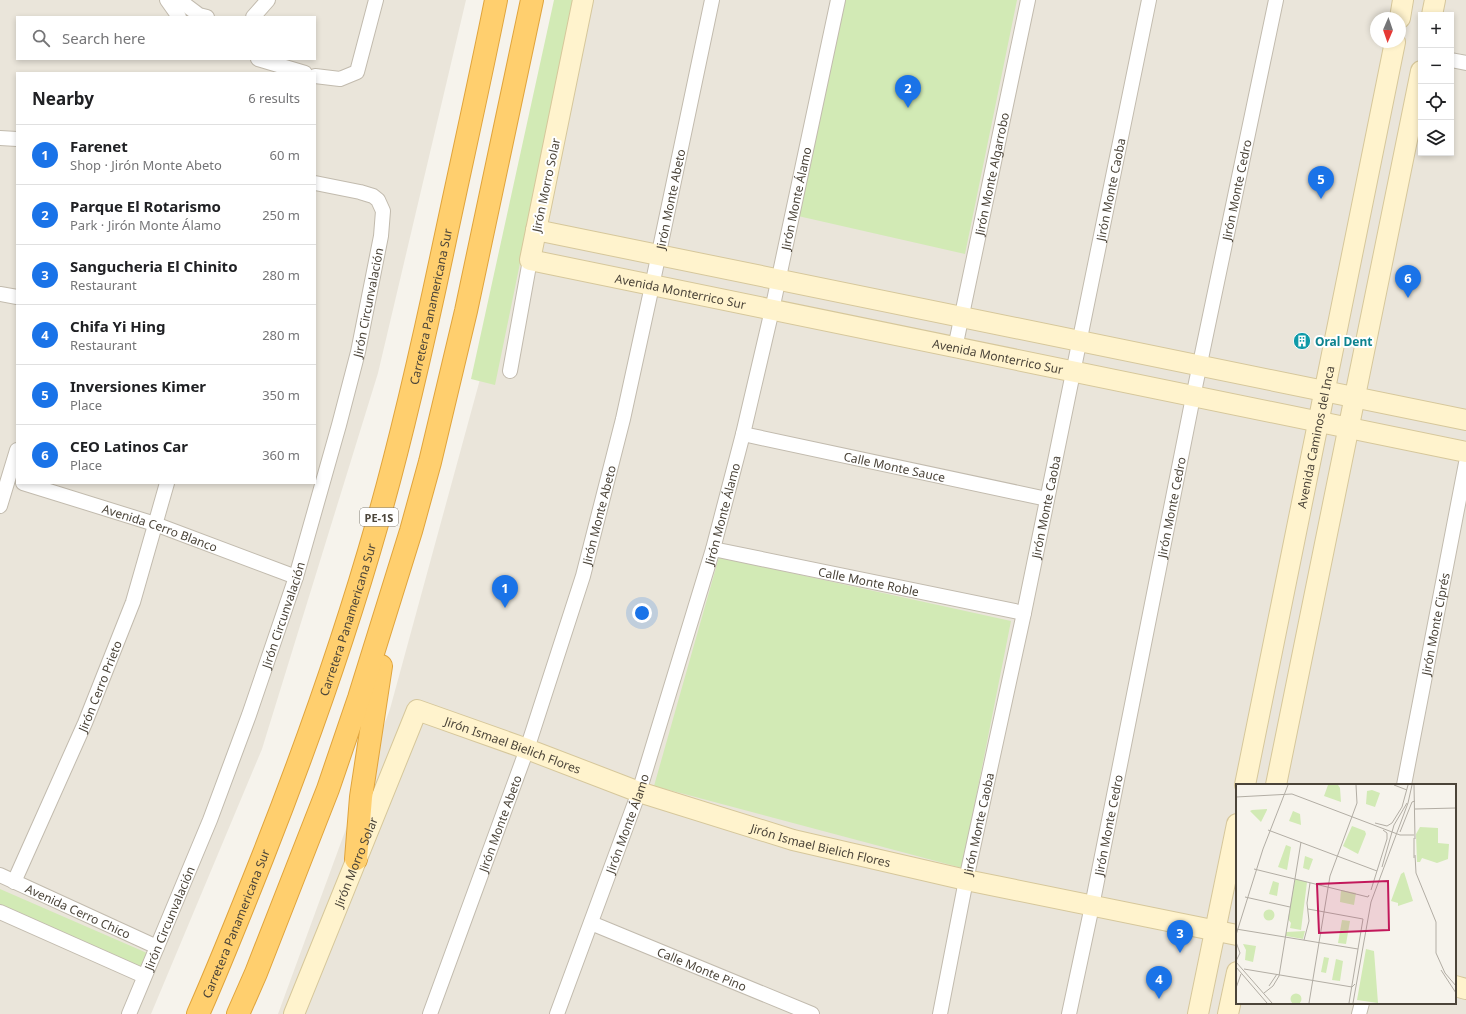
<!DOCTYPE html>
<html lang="en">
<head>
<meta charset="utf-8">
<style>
  body { margin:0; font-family:"Noto Sans",sans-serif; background:#f6f6f6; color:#202124 }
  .controls { position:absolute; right:12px; top:12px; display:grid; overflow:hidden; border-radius:0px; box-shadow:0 2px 6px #0003 }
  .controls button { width:36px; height:36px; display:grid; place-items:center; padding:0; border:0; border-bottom:1px solid #e0e0e0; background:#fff; color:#202124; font:20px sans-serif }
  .compass { position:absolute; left:1370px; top:12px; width:36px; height:36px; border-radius:50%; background:#fff; box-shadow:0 2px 6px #0003; rotate:182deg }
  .you { position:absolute; left:642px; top:613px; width:14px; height:14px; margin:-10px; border:3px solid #fff; border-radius:50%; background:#1a73e8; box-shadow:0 0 0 6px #1a73e833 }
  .badge { display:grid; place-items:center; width:26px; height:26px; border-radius:50%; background:#1a73e8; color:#fff; font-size:13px; font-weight:700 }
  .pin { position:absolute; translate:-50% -33px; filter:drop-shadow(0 1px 2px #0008) }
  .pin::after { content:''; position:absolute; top:21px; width:14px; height:12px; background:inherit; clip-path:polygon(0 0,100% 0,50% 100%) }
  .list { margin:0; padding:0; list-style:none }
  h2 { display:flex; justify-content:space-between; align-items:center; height:52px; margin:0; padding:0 16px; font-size:17px }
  h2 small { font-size:13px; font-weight:400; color:#757577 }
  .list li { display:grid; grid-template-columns:26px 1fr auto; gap:12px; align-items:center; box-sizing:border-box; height:60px; padding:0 16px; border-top:1px solid #e0e0e0 }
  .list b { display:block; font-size:15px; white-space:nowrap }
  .list p { margin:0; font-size:13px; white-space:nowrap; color:#757577 }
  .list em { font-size:13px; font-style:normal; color:#757577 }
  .icon { flex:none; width:22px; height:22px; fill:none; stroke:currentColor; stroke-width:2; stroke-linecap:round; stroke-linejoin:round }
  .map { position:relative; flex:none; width:1466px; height:1014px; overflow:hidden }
  .search { position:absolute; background:#fff; box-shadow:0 2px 6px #0003; left:16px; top:16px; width:300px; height:44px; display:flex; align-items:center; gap:10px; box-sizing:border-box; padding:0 14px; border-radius:0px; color:#757577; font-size:15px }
  .panel { position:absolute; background:#fff; box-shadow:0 2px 6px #0003; left:16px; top:72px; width:300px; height:412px; border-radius:0px }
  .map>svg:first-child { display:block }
  .residential { fill:#eae5da; fill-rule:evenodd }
  .green { fill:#d2eab5 }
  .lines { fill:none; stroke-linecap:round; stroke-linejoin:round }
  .street-casing { stroke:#c2bbae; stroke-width:16 }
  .secondary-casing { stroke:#d6c79b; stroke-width:22 }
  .highway-casing { stroke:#e0a43c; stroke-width:24 }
  .street { stroke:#fff; stroke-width:14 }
  .secondary { stroke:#fff3cd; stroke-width:20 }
  .highway { stroke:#ffcf6e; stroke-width:22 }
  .labels { text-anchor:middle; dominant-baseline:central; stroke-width:4; stroke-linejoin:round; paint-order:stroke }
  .shield { fill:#fff; stroke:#817c74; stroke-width:1 }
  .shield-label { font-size:11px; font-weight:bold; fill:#4b4439 }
  .street-label { font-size:12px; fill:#4b4439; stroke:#fff }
  .culture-label { font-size:12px; font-weight:bold; fill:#0d838f; stroke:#fff; text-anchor:start }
  .inset-road { fill:none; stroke:#b2ada4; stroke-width:1 }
  .view { fill:#c2185b; fill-opacity:0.15; stroke:#c2185b; stroke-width:2 }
  .inset-edge { fill:none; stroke:#4b4439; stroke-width:2 }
</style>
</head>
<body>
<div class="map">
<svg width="1466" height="1014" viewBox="0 0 1466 1014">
  <rect width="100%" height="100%" fill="#f6f3ec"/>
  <path class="residential" d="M0,0H466L378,373L262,749L151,1014H0ZM17,17H315V59H17ZM17,73H315V483H17Z
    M565,0H1466V1014H278L390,709L485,361ZM1421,15H1451V153H1421ZM1376,18H1400V42H1376ZM1237,785H1455V1003H1237Z"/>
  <path class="green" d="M554,0H574L495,385L471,379Z
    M845,0H1017L965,254L798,216Z
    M719,557L1011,621L962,868L654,786Z
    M0,889L147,953L141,967L0,906Z"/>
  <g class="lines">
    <defs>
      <g id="street">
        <path d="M167,0L179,17"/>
        <path d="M179,0L199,15L207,17"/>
        <path d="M253,17L268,0"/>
        <path d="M258,59L305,73"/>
        <path d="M1451,60L1466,63"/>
        <path d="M315,76L340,79L357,72L376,0"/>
        <path d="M0,138L17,139"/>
        <path d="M0,294L17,297"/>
        <path id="s1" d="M955,348L1028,0"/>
        <path d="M510,371L530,260"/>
        <path id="s2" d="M743,434L1047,499"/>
        <path id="s3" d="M23,483L155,524L296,577"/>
        <path d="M0,506L17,450"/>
        <path id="s4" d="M713,549L1024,613"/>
        <path id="s5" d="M1404,785L1466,463"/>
        <path id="s6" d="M0,875L157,947"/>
        <path id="s7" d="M14,882L85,723L133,602L167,483"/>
        <path d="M0,912L144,976"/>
        <path id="s8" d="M591,923L812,1014"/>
        <path id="s9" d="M129,1014L210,820L249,715L296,577L339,425L358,352L381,236L383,211L378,200L373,196L360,192L315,183"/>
        <path id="s10" d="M430,1014L527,749L583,576L623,419L652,286L712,0"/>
        <path id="s11" d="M557,1014L639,792L713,549L743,434L772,310L838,0"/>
        <path id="s12" d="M940,1014L966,880L1024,613L1149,0"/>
        <path id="s13" d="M1069,1014L1092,906L1193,397L1276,0"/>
        <path d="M1359,1014L1362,1003"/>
      </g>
      <g id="secondary">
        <path id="s14" d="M583,0L530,260L1466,452"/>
        <path d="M1432,15L1435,0"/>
        <path d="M1400,18L1403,0"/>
        <path d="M536,230L1466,420"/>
        <path id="s15" d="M1245,785L1395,42"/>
        <path d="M1276,785L1421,71"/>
        <path d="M1455,986L1466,989"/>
        <path id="s16" d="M294,1014L417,710L527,749L639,792L793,840L966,880L1237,935"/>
        <path d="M1198,1014L1237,824"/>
        <path d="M1228,1014L1237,972"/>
      </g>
      <g id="highway">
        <path d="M356,859L361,797L381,666"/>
        <path id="s17" d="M198,1014C221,962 242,909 263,856C306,747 345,637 377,524C404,430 425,335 445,240C462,160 480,80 496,0"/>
        <path d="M238,1014L256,973L328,789L359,698L411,531L430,462L466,311L532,0"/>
      </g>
    </defs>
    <use href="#street" class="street-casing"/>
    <use href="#secondary" class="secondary-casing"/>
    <use href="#highway" class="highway-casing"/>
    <use href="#street" class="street"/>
    <use href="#secondary" class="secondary"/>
    <use href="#highway" class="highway"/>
  </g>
  <defs>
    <symbol id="building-disc" viewBox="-11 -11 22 22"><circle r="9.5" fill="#0f9aa8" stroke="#fff"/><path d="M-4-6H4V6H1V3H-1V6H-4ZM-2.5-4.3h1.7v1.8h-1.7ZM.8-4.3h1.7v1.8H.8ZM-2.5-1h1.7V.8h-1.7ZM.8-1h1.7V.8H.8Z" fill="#fff"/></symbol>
  </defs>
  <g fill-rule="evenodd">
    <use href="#building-disc" x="1292" y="331" width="20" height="20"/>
  </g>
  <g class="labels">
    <rect class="shield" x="360" y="508" width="38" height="18" rx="3"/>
    <g class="shield-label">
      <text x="379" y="517">PE-1S</text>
    </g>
    <g class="street-label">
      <text stroke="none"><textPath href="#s1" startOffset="178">Jirón Monte Algarrobo</textPath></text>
      <text transform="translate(546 185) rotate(-78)">Jirón Morro Solar</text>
      <text stroke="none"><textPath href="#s13" startOffset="841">Jirón Monte Cedro</textPath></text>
      <text stroke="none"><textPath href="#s12" startOffset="842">Jirón Monte Caoba</textPath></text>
      <text stroke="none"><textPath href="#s10" startOffset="851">Jirón Monte Abeto</textPath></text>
      <text stroke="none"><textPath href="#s11" startOffset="851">Jirón Monte Álamo</textPath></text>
      <text stroke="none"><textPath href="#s14" startOffset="419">Avenida Monterrico Sur</textPath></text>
      <text stroke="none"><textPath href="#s9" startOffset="752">Jirón Circunvalación</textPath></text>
      <text stroke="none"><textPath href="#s17" startOffset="746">Carretera Panamericana Sur</textPath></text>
      <text stroke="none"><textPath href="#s14" startOffset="743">Avenida Monterrico Sur</textPath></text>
      <text stroke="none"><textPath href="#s15" startOffset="355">Avenida Caminos del Inca</textPath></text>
      <text stroke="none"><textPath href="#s2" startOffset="155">Calle Monte Sauce</textPath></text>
      <text stroke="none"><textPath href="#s12" startOffset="518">Jirón Monte Caoba</textPath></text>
      <text stroke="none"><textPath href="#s13" startOffset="517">Jirón Monte Cedro</textPath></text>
      <text stroke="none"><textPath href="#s11" startOffset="527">Jirón Monte Álamo</textPath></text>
      <text stroke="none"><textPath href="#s10" startOffset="527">Jirón Monte Abeto</textPath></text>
      <text stroke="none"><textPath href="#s3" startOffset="144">Avenida Cerro Blanco</textPath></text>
      <text stroke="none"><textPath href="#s4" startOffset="159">Calle Monte Roble</textPath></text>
      <text stroke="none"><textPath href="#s9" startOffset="428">Jirón Circunvalación</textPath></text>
      <text stroke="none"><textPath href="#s17" startOffset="422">Carretera Panamericana Sur</textPath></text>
      <text stroke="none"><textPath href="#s5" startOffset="164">Jirón Monte Ciprés</textPath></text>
      <text stroke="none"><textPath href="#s7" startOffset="214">Jirón Cerro Prieto</textPath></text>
      <text stroke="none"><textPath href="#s16" startOffset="430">Jirón Ismael Bielich Flores</textPath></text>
      <text stroke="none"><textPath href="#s10" startOffset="203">Jirón Monte Abeto</textPath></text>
      <text stroke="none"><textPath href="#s11" startOffset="203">Jirón Monte Álamo</textPath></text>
      <text stroke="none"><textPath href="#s12" startOffset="194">Jirón Monte Caoba</textPath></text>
      <text stroke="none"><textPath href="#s13" startOffset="193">Jirón Monte Cedro</textPath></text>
      <text stroke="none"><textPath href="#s16" startOffset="754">Jirón Ismael Bielich Flores</textPath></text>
      <text stroke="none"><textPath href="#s16" startOffset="164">Jirón Morro Solar</textPath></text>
      <text stroke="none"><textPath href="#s6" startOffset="86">Avenida Cerro Chico</textPath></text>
      <text stroke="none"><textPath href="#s9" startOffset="104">Jirón Circunvalación</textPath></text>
      <text stroke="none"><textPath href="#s17" startOffset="98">Carretera Panamericana Sur</textPath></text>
      <text stroke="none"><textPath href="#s8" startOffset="120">Calle Monte Pino</textPath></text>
    </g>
    <g class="culture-label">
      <text x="1315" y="341">Oral Dent</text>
    </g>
  </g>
  <g transform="translate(1236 784)">
    <rect width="220" height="220" fill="#f6f3ec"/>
    <path d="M92,1H102L104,4L105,18L88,12ZM136,6L144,9L139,23L130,20L131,7ZM16,26L31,25V26L25,38L14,27ZM57,27L64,30L65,41L53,37ZM116,42L129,47L130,50L122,70L107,62ZM184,43L202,44V59L213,60L212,75L201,79L186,74L184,78H181L180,50ZM50,61L55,63L51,86L42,83ZM69,72L77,75L73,86L67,84ZM168,88L177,117L162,122V119L155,117L165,90ZM59,95L71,98L65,146L54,144L55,139L52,135ZM37,97L43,99L41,112L33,110ZM105,106L120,109L118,121L104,118ZM27.5 131a5.5 5.5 0 1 1 11 0a5.5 5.5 0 1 1-11 0ZM106,136L114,137L110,160L102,159ZM69,147L67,155L50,152V148ZM7,160L20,162L17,178L9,176L10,166ZM130,165L138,167L142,219L121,216ZM88,173L93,174L90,189L85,188ZM100,175L107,177L104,197L96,196ZM54.5 215a5.5 5.5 0 1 1 11 0a5.5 5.5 0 1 1-11 0Z" fill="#d2eab5"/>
    <path class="inset-road" d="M158,1L171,6M178,1L179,55M0,13L56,10L164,51H178M179,25L220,24M139,39L151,42L156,39L166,23L172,1M32,46L141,87M164,48L176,18L179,17M178,54V74M179,71L180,89L200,138V169L209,189L220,202M146,83L158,41L171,19M18,85L132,113L133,111M135,106L151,55V49L147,46M9,113L54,123M72,125L127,135L113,219M0,145L122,165M0,151L27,65L52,1M68,156L73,137L71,119L74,99M0,158L4,169L0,177M0,178L36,219M0,183L31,219M8,185L116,203L119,200M205,186L220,209M33,202L41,190M0,204L5,190M28,209L37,202L43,192L65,58M73,219L94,92L121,19L120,1M117,219L135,118L172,19L176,1"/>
    <path class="view" d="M152,97L153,146L83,149L81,100Z"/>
    <rect width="220" height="220" class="inset-edge"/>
  </g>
</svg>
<div class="controls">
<button>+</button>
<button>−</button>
<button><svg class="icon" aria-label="locate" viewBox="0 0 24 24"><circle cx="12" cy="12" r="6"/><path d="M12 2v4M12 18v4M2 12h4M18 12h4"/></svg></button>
<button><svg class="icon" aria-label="layers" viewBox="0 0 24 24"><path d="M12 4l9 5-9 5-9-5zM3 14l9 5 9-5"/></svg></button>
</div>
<svg class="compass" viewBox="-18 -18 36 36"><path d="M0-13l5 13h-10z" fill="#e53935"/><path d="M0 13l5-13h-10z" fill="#757577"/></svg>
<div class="you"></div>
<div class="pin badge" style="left:505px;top:608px">1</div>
<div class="pin badge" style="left:908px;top:108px">2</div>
<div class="pin badge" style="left:1180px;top:953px">3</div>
<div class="pin badge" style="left:1159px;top:999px">4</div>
<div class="pin badge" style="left:1321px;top:199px">5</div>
<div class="pin badge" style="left:1408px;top:298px">6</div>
<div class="search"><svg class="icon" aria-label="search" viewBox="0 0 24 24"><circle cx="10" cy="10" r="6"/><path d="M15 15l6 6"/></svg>Search here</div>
<section class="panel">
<h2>Nearby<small>6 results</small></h2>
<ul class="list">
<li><span class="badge">1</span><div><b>Farenet</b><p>Shop · Jirón Monte Abeto</p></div><em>60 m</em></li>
<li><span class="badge">2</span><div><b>Parque El Rotarismo</b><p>Park · Jirón Monte Álamo</p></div><em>250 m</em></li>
<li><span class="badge">3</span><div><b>Sangucheria El Chinito</b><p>Restaurant</p></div><em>280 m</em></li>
<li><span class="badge">4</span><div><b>Chifa Yi Hing</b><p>Restaurant</p></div><em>280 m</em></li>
<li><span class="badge">5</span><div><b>Inversiones Kimer</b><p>Place</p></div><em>350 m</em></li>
<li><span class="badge">6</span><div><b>CEO Latinos Car</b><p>Place</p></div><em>360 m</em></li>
</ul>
</section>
</div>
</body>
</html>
